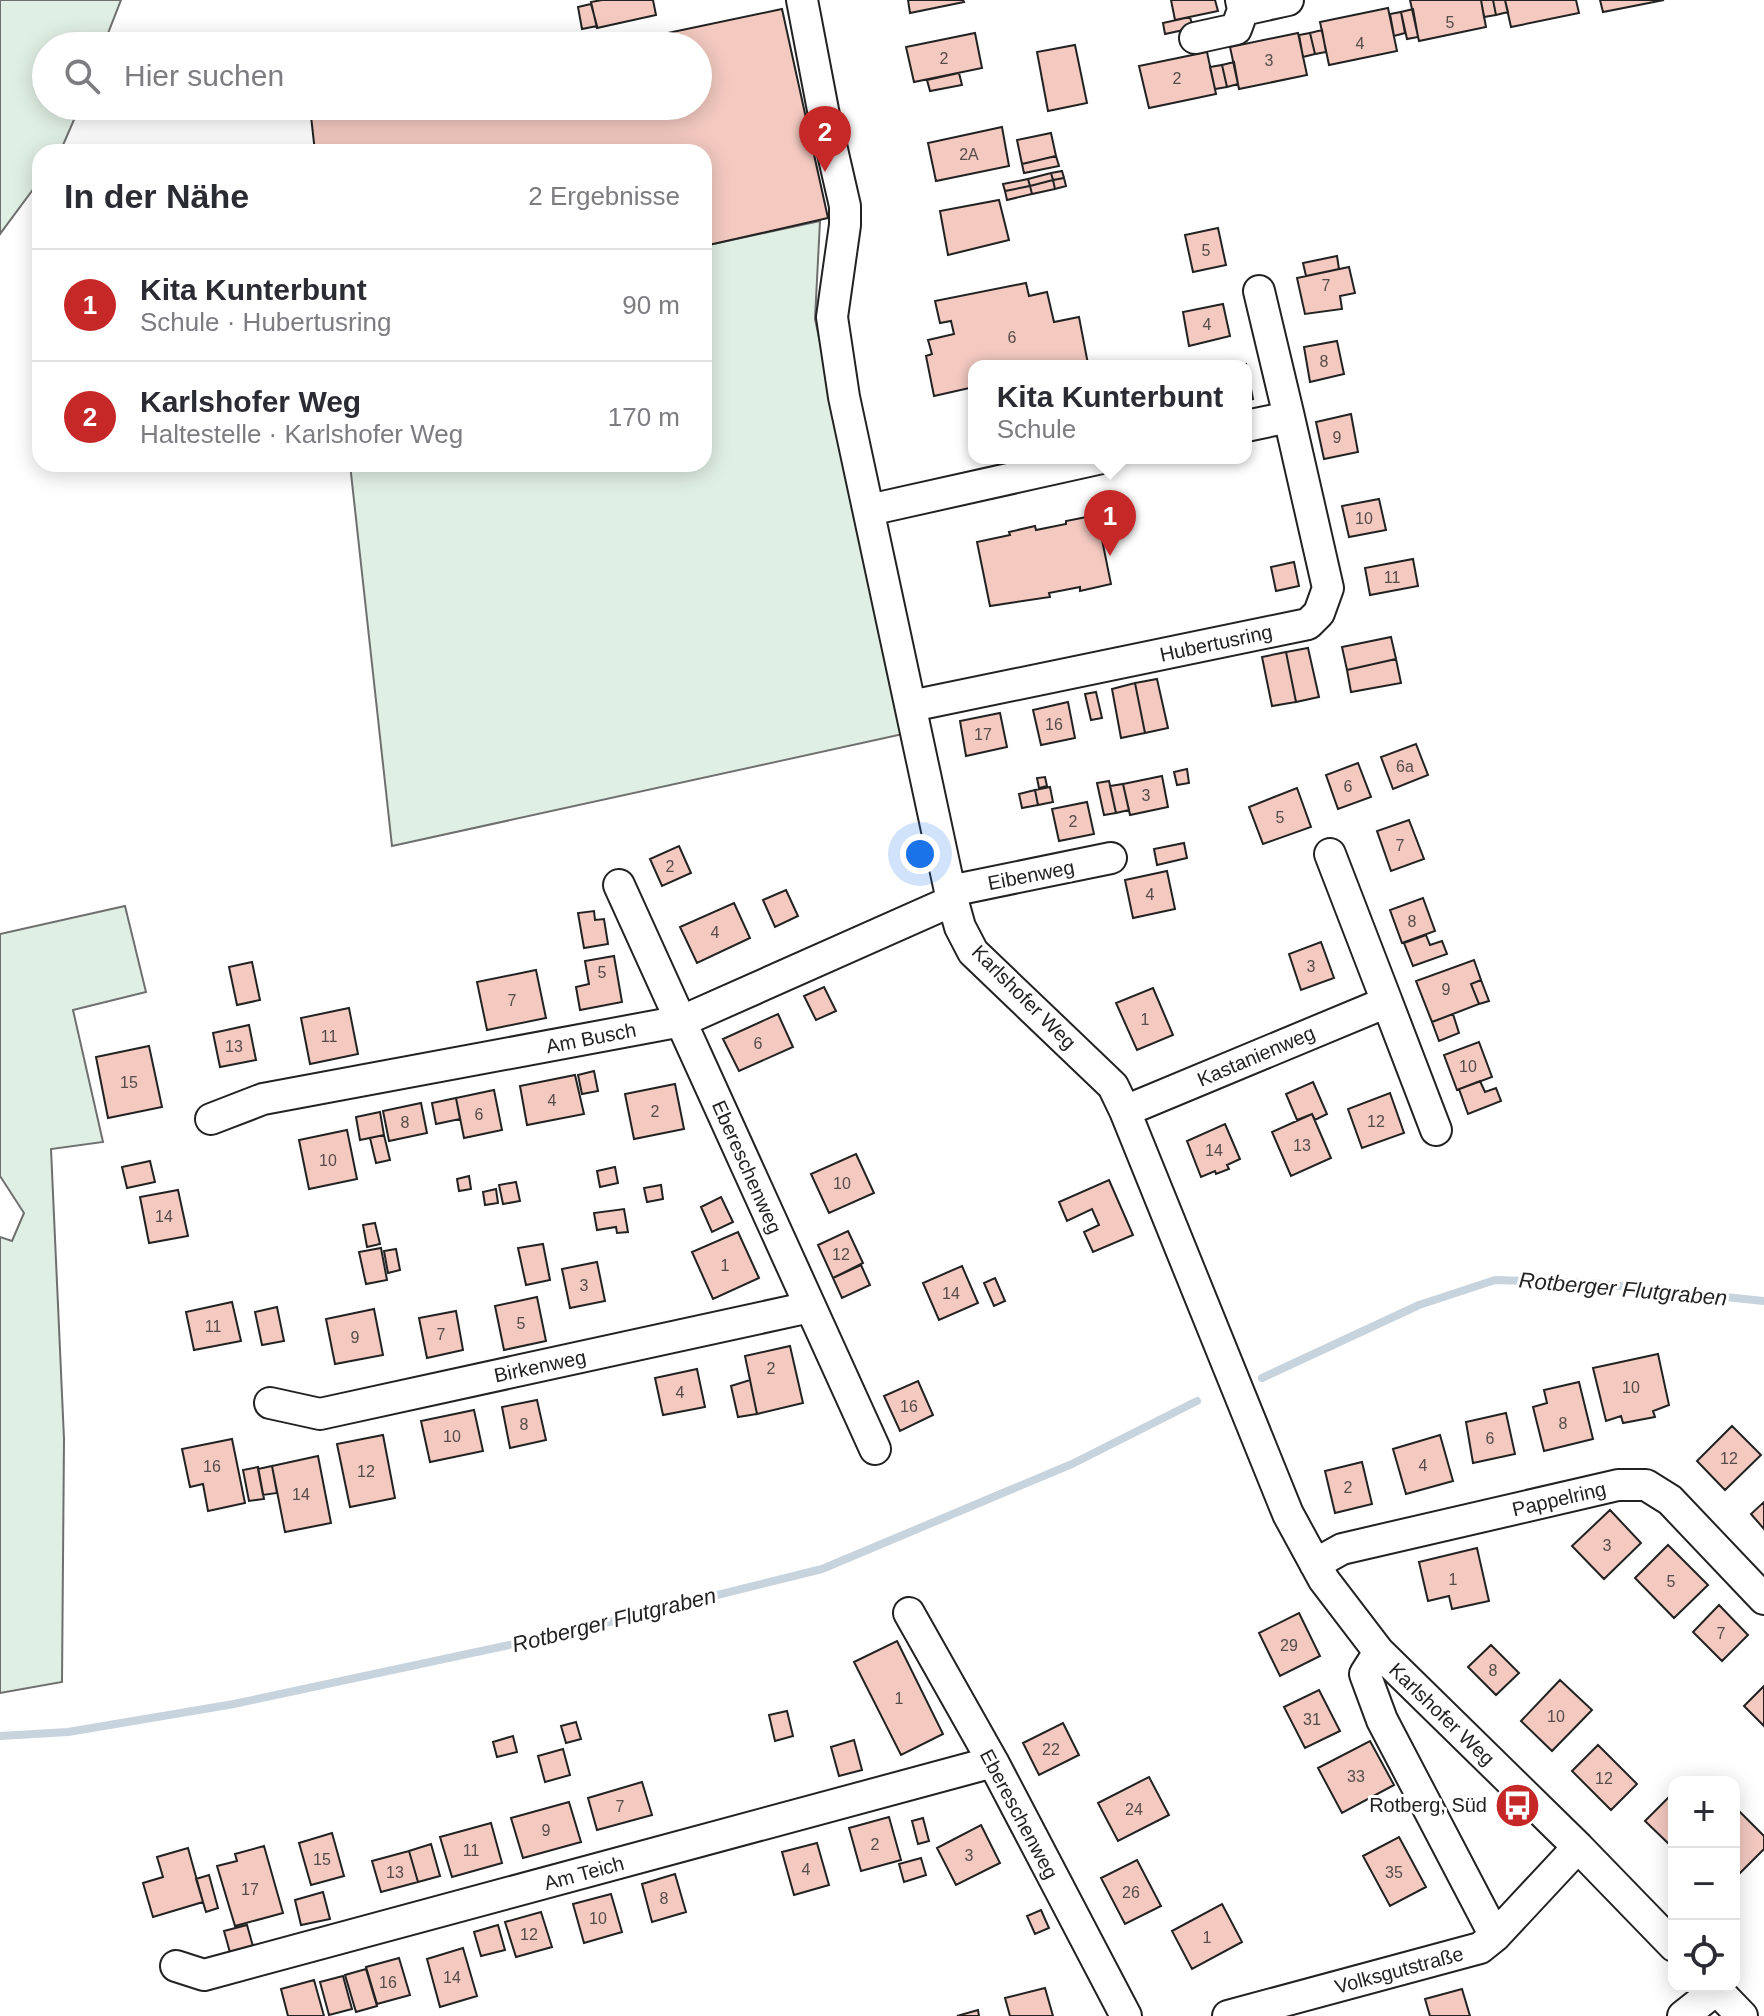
<!DOCTYPE html>
<html lang="de">
<head>
<meta charset="utf-8">
<style>
  body { margin:0; font-family:Helvetica,sans-serif; background:#f2f2f3; color:#2b2b33 }
  .controls { position:absolute; right:24px; bottom:24px; display:grid; overflow:hidden; border-radius:16px; box-shadow:0 4px 20px #0003 }
  .controls button { width:72px; height:72px; display:grid; place-items:center; padding:0; border:0; border-bottom:2px solid #e1e1e2; background:#fff; color:#2b2b33; font:40px sans-serif }
  .you { position:absolute; left:920px; top:854px; width:28px; height:28px; margin:-20px; border:6px solid #fff; border-radius:50%; background:#1a73e8; box-shadow:0 0 0 12px #1a73e833 }
  .badge { display:grid; place-items:center; width:52px; height:52px; border-radius:50%; background:#c62828; color:#fff; font-size:26px; font-weight:700 }
  .pin { position:absolute; translate:-50% -66px; filter:drop-shadow(0 2px 4px #0008) }
  .pin::after { content:''; position:absolute; top:42px; width:28px; height:24px; background:inherit; clip-path:polygon(0 0,100% 0,50% 100%) }
  .popup { position:absolute; left:968px; top:360px; width:284px; height:104px; box-sizing:border-box; display:grid; place-content:center; border-radius:16px; background:#fff; filter:drop-shadow(0 2px 6px #0005); font-size:26px; white-space:nowrap; color:#7c7c81 }
  .popup b { font-size:30px; color:#2b2b33 }
  .popup::after { content:''; position:absolute; left:50%; top:100%; margin-left:-16px; border:16px solid transparent; border-top-color:#fff }
  .list { margin:0; padding:0; list-style:none }
  h2 { display:flex; justify-content:space-between; align-items:center; height:104px; margin:0; padding:0 32px; font-size:34px }
  h2 small { font-size:26px; font-weight:400; color:#7c7c81 }
  .list li { display:grid; grid-template-columns:52px 1fr auto; gap:24px; align-items:center; box-sizing:border-box; height:112px; padding:0 32px; border-top:2px solid #e1e1e2 }
  .list b { display:block; font-size:30px; white-space:nowrap }
  .list p { margin:0; font-size:26px; white-space:nowrap; color:#7c7c81 }
  .list em { font-size:26px; font-style:normal; color:#7c7c81 }
  .icon { flex:none; width:44px; height:44px; fill:none; stroke:currentColor; stroke-width:2; stroke-linecap:round; stroke-linejoin:round }
  .map { position:relative; flex:none; width:1764px; height:2016px; overflow:hidden }
  .search { position:absolute; background:#fff; box-shadow:0 4px 20px #0003; left:32px; top:32px; width:680px; height:88px; display:flex; align-items:center; gap:20px; box-sizing:border-box; padding:0 28px; border-radius:44px; color:#7c7c81; font-size:30px }
  .panel { position:absolute; background:#fff; box-shadow:0 4px 20px #0003; left:32px; top:144px; width:680px; height:328px; border-radius:24px }
  .map>svg:first-child { display:block }
  .green { fill:#e0efe3; stroke:#6f6f6f; stroke-width:2 }
  .lines { fill:none; stroke-linecap:round; stroke-linejoin:round }
  .stream { stroke:#c7d3dd; stroke-width:8 }
  .building { fill:#f3c9c0; stroke:#222; stroke-width:2 }
  .minor-casing { stroke:#222; stroke-width:34 }
  .minor { stroke:#fff; stroke-width:30 }
  .labels { text-anchor:middle; dominant-baseline:central; stroke-width:6; stroke-linejoin:round; paint-order:stroke }
  .number-label { font-size:16px; fill:#564c4a }
  .street-label { font-size:20px; fill:#222; stroke:#fff }
  .poi-label { font-size:20px; fill:#222; stroke:#fff; text-anchor:end }
  .water-label { font-size:22px; font-style:italic; fill:#222; stroke:#fff }
</style>
</head>
<body>
<div class="map">
<svg width="1764" height="2016" viewBox="0 0 1764 2016">
  <rect width="100%" height="100%" fill="#fff"/>
  <path class="green" d="M0,0H121L103,46H46V106H80L60,152H40V180L0,234Z
    M820,221L815,319L903,734L392,846L350,464H704V246Z
    M125,906L146,992L73,1010L103,1142L51,1149L64,1439L62,1682L0,1693V1237L12,1241L24,1213L0,1176V934Z"/>
  <g class="lines">
    <path class="stream" d="M1262,1378L1419,1305L1495,1280L1591,1283L1764,1301
      M0,1736L68,1732L234,1704L565,1633L822,1569L1072,1464L1197,1401"/>
  </g>
  <path class="building" d="M602,0H653L656,15L597,28L591,2Z
    M908,0H963L964,2L910,13Z
    M1171,0H1215L1218,11L1175,20Z
    M1410,0H1481L1486,27L1419,41Z
    M1481,0H1493L1496,15L1484,17Z
    M1493,0H1505L1508,12L1496,15Z
    M1505,0H1576L1579,13L1511,27Z
    M1600,0H1664L1603,12Z
    M591,4L597,26L582,29L578,7Z
    M1388,8L1397,51L1329,65L1320,22Z
    M782,9L828,218L704,246V152H315L310,107L315,106H698V46H606Z
    M1413,9L1418,37L1407,39L1401,12Z
    M1401,12L1405,33L1394,36L1390,14Z
    M1190,17L1193,28L1165,34L1163,23Z
    M1322,30L1326,52L1315,54L1310,33Z
    M975,33L982,68L914,82L906,47Z
    M1298,33L1307,75L1239,89L1230,47Z
    M1310,33L1315,54L1303,57L1299,35Z
    M1075,45L1087,103L1048,111L1037,52Z
    M1207,52L1216,94L1149,108L1139,66Z
    M1234,62L1238,84L1227,87L1222,65Z
    M1222,65L1227,87L1215,89L1210,67Z
    M959,73L962,85L930,91L927,80Z
    M1002,127L1009,166L936,181L928,143Z
    M1051,133L1056,156L1022,164L1017,140Z
    M1056,156L1059,166L1024,173L1022,164Z
    M1062,171L1064,178L1053,180L1051,173Z
    M1051,173L1053,180L1030,186L1028,179Z
    M1064,178L1066,186L1055,189L1053,180Z
    M1028,179L1030,186L1005,191L1003,184Z
    M1053,180L1055,189L1032,194L1030,186Z
    M1030,186L1032,194L1007,200L1005,191Z
    M999,200L1009,240L948,255L940,211Z
    M1218,228L1226,265L1193,272L1185,235Z
    M1337,256L1339,269L1306,276L1303,263Z
    M1349,267L1355,293L1340,296L1342,309L1305,314L1297,278Z
    M1026,283L1029,296L1047,292L1054,322L1079,317L1088,364L974,366V387L934,396L926,356L932,354L928,340L954,334L951,321L940,323L935,301Z
    M1223,304L1230,336L1189,346L1183,312Z
    M1337,341L1344,374L1310,382L1304,347Z
    M1246,364L1253,399L1246,401V366H1235Z
    M1351,414L1358,452L1324,459L1316,422Z
    M1379,499L1386,530L1349,537L1342,506Z
    M1097,515L1111,584L1080,591V587L1049,593L1050,597L990,606L977,542L1010,535L1009,532L1035,526L1036,530L1066,524V521Z
    M1413,559L1418,586L1370,595L1365,568Z
    M1294,562L1299,586L1276,591L1271,567Z
    M1391,637L1396,659L1347,670L1342,647Z
    M1308,648L1319,697L1296,702L1286,652Z
    M1286,652L1296,702L1272,706L1262,657Z
    M1396,659L1401,683L1351,692L1347,670Z
    M1157,679L1168,728L1145,733L1135,683Z
    M1135,683L1145,733L1121,738L1112,689Z
    M1096,692L1102,718L1091,720L1085,694Z
    M1068,702L1075,738L1041,745L1033,710Z
    M1000,713L1007,747L966,756L960,721Z
    M1416,744L1428,775L1393,789L1381,757Z
    M1358,763L1371,797L1338,809L1326,775Z
    M1187,769L1189,783L1177,785L1174,772Z
    M1162,776L1168,807L1130,815L1123,784Z
    M1045,777L1047,786L1039,788L1037,778Z
    M1109,781L1116,813L1104,815L1097,783Z
    M1123,784L1129,810L1116,813L1110,786Z
    M1050,787L1053,802L1038,805L1035,790Z
    M1297,788L1311,827L1263,844L1249,807Z
    M1035,790L1038,805L1022,808L1019,794Z
    M1087,802L1094,834L1059,841L1052,809Z
    M1409,820L1424,859L1391,871L1377,831Z
    M1184,843L1187,858L1157,865L1154,849Z
    M679,846L691,873L662,886L650,859Z
    M1167,871L1175,909L1133,918L1125,880Z
    M786,890L798,916L775,927L763,900Z
    M1423,898L1435,931L1402,943L1390,910Z
    M734,903L750,938L697,963L680,927Z
    M594,911L595,920L604,919L608,944L584,948L578,913Z
    M1426,935L1430,945L1442,941L1447,954L1413,966L1404,943Z
    M1321,942L1334,978L1301,990L1289,954Z
    M614,956L622,1002L580,1010L576,987L589,984L585,961Z
    M1474,960L1481,980L1471,984L1479,1004L1432,1022L1416,981Z
    M252,962L260,1000L237,1005L229,967Z
    M536,970L546,1018L487,1030L477,982Z
    M1481,980L1489,1001L1479,1004L1471,984Z
    M824,987L836,1011L816,1020L804,996Z
    M1153,988L1173,1035L1137,1050L1116,1003Z
    M349,1008L358,1054L310,1064L301,1018Z
    M778,1014L793,1047L739,1071L723,1039Z
    M1453,1014L1459,1033L1439,1041L1432,1022Z
    M249,1025L256,1060L220,1067L213,1033Z
    M1479,1042L1492,1077L1457,1090L1444,1055Z
    M149,1046L162,1107L108,1118L96,1057Z
    M594,1071L598,1091L582,1094L578,1075Z
    M575,1075L584,1114L527,1125L520,1086Z
    M1480,1081L1485,1092L1496,1088L1501,1101L1468,1114L1459,1089Z
    M1313,1082L1327,1114L1315,1120L1312,1114L1297,1120L1286,1094Z
    M675,1084L684,1129L634,1139L625,1094Z
    M494,1090L502,1130L464,1138L456,1098Z
    M1390,1093L1404,1133L1362,1148L1348,1109Z
    M456,1098L460,1119L436,1124L432,1103Z
    M421,1103L427,1133L389,1141L383,1111Z
    M380,1112L384,1135L360,1140L356,1117Z
    M1312,1114L1331,1158L1291,1176L1272,1132Z
    M1225,1124L1240,1159L1227,1165L1229,1169L1216,1174L1215,1171L1201,1177L1187,1141Z
    M347,1130L357,1179L309,1189L299,1140Z
    M384,1135L390,1160L376,1163L370,1138Z
    M856,1154L874,1193L829,1213L811,1174Z
    M150,1161L155,1182L127,1188L122,1167Z
    M615,1167L618,1183L600,1187L597,1171Z
    M469,1176L471,1189L459,1191L457,1179Z
    M1109,1180L1133,1235L1093,1252L1084,1232L1099,1225L1092,1209L1067,1221L1059,1202Z
    M516,1182L520,1201L503,1204L499,1185Z
    M661,1185L663,1199L647,1202L644,1188Z
    M496,1189L498,1203L485,1205L483,1192Z
    M178,1190L188,1236L149,1243L140,1197Z
    M721,1197L733,1222L712,1232L701,1207Z
    M624,1209L628,1232L617,1233L616,1227L597,1230L594,1213Z
    M375,1223L380,1244L367,1247L363,1225Z
    M848,1231L863,1263L833,1278L818,1245Z
    M738,1232L759,1278L713,1299L692,1252Z
    M543,1244L550,1280L526,1285L518,1248Z
    M381,1248L387,1280L366,1284L359,1252Z
    M396,1249L400,1270L388,1273L384,1251Z
    M597,1262L605,1301L570,1308L562,1269Z
    M861,1265L870,1285L842,1298L833,1278Z
    M962,1266L978,1303L939,1320L923,1283Z
    M995,1278L1005,1301L994,1306L984,1283Z
    M537,1297L546,1341L504,1350L495,1306Z
    M232,1302L241,1341L194,1350L186,1312Z
    M277,1307L284,1341L262,1345L255,1312Z
    M374,1309L383,1355L335,1364L326,1319Z
    M456,1311L463,1350L427,1358L419,1318Z
    M790,1346L803,1403L757,1414L745,1356Z
    M1658,1354L1669,1405L1653,1411L1655,1417L1623,1423L1621,1416L1606,1421L1593,1368Z
    M697,1369L705,1407L663,1415L655,1378Z
    M750,1380L757,1414L738,1417L731,1386Z
    M918,1381L933,1415L900,1431L884,1396Z
    M1579,1382L1593,1439L1544,1451L1533,1407L1547,1403L1544,1390Z
    M537,1400L546,1440L510,1448L502,1407Z
    M474,1410L483,1451L430,1462L421,1421Z
    M1506,1413L1515,1454L1473,1463L1466,1422Z
    M1732,1426L1761,1455L1725,1490L1697,1461Z
    M383,1435L395,1498L350,1507L337,1444Z
    M1440,1435L1453,1481L1406,1494L1393,1449Z
    M232,1439L245,1503L208,1511L203,1484L190,1487L182,1449Z
    M318,1456L331,1523L285,1532L272,1466Z
    M1362,1462L1372,1504L1335,1513L1325,1471Z
    M272,1466L277,1493L263,1495L258,1469Z
    M258,1467L264,1499L249,1501L243,1470Z
    M1764,1502V1529L1751,1514Z
    M1610,1510L1641,1543L1604,1579L1572,1546Z
    M1668,1545L1708,1585L1674,1618L1635,1578Z
    M1477,1548L1489,1601L1452,1609L1449,1596L1428,1601L1419,1562Z
    M1719,1605L1748,1635L1722,1661L1693,1632Z
    M1299,1613L1320,1656L1280,1676L1259,1633Z
    M897,1641L943,1734L901,1755L854,1662Z
    M1491,1645L1519,1673L1496,1695L1468,1667Z
    M1560,1680L1592,1710L1552,1751L1521,1721Z
    M1764,1686V1726L1744,1706Z
    M1319,1690L1340,1731L1305,1748L1284,1707Z
    M787,1711L793,1736L775,1741L769,1715Z
    M576,1722L581,1739L566,1743L561,1726Z
    M1063,1723L1079,1755L1039,1775L1023,1743Z
    M513,1736L517,1752L497,1757L493,1742Z
    M854,1740L862,1770L839,1776L831,1747Z
    M1370,1741L1394,1785L1342,1813L1318,1768Z
    M1598,1745L1637,1784L1611,1810L1572,1771Z
    M563,1749L570,1775L545,1782L538,1756Z
    M1149,1777L1169,1815L1118,1841L1098,1803Z
    M642,1782L652,1815L597,1830L588,1798Z
    M1674,1792V1841L1670,1845L1645,1821Z
    M569,1802L581,1842L523,1858L511,1818Z
    M1738,1810L1764,1836V1849L1739,1874L1734,1869V1814Z
    M889,1817L901,1860L861,1871L849,1828Z
    M923,1818L929,1841L918,1844L912,1821Z
    M491,1823L502,1863L452,1877L440,1837Z
    M981,1825L1000,1863L956,1885L937,1848Z
    M332,1833L344,1876L311,1885L299,1843Z
    M1399,1837L1426,1887L1390,1906L1363,1856Z
    M817,1843L829,1885L794,1895L782,1852Z
    M431,1844L440,1876L418,1882L409,1851Z
    M264,1846L283,1913L235,1926L217,1866L237,1861L235,1854Z
    M188,1848L203,1902L153,1917L143,1883L163,1877L157,1857Z
    M409,1851L418,1882L381,1892L372,1861Z
    M921,1858L926,1875L904,1882L899,1864Z
    M1137,1860L1161,1906L1125,1924L1101,1878Z
    M675,1874L686,1912L652,1922L642,1884Z
    M209,1875L218,1908L206,1912L196,1879Z
    M323,1892L330,1919L301,1925L295,1900Z
    M611,1894L622,1932L584,1943L573,1904Z
    M1222,1904L1242,1942L1192,1969L1172,1931Z
    M1041,1910L1049,1928L1035,1934L1027,1916Z
    M541,1912L552,1947L516,1957L505,1922Z
    M247,1925L254,1950L231,1956L224,1931Z
    M498,1925L505,1950L481,1956L474,1932Z
    M463,1948L477,1996L440,2007L427,1959Z
    M399,1958L410,1995L377,2004L366,1967Z
    M366,1969L377,2006L356,2012L345,1975Z
    M343,1976L352,2009L329,2015L320,1982Z
    M314,1980L324,2016H288L281,1989Z
    M1045,1988L1053,2016H1010L1005,1998Z
    M1462,1989L1470,2016H1430L1425,1999Z
    M978,2010L979,2016H957Z"/>
  <g class="lines">
    <defs>
      <path id="minor" d="M802,0L823,110L845,206V225L832,317L844,397L950,891L960,927L973,952L1113,1086L1125,1111L1288,1514L1324,1580L1379,1652L1578,1847L1674,1946
        M1241,0L1243,10L1288,0
        M1195,38L1236,29L1243,10
        M1259,291L1289,417
        M869,510L1102,458
        M911,706L1308,624L1319,613L1328,588L1289,417L1246,426
        M619,885L875,1449
        M950,891L1111,858
        M1387,1002L1436,1130
        M1125,1111L1387,1002L1330,854
        M211,1119L263,1099L682,1021L952,901
        M270,1403L320,1414L810,1307
        M1315,1564L1342,1549L1618,1485H1646L1670,1500L1764,1599
        M909,1613L993,1762L1126,2016
        M1379,1652L1365,1674L1382,1720L1495,1936
        M176,1966L204,1975L993,1762
        M1713,1986L1742,2016
        M1228,2016L1480,1948L1495,1936L1578,1847
        M1683,2016L1716,1990"/>
    </defs>
    <use href="#minor" class="minor-casing"/>
    <use href="#minor" class="minor"/>
  </g>
  <defs>
    <symbol id="bus-disc" viewBox="-11 -11 22 22"><circle r="9.5" fill="#c62828" stroke="#fff"/><path d="M-5-6H5V4H4V6H2V4H-2V6H-4V4H-5ZM-3.5-4V0h7V-4ZM-3.5 1.2v1.5H-2V1.2ZM2 1.2v1.5H3.5V1.2Z" fill="#fff"/></symbol>
  </defs>
  <g fill-rule="evenodd">
    <use href="#bus-disc" x="1492" y="1780" width="51" height="51"/>
  </g>
  <g class="labels">
    <g class="number-label">
      <text x="1450" y="22">5</text>
      <text x="1360" y="43">4</text>
      <text x="944" y="58">2</text>
      <text x="1269" y="60">3</text>
      <text x="1177" y="78">2</text>
      <text x="969" y="154">2A</text>
      <text x="1206" y="250">5</text>
      <text x="1326" y="285">7</text>
      <text x="1207" y="324">4</text>
      <text x="1012" y="337">6</text>
      <text x="1324" y="361">8</text>
      <text x="1337" y="437">9</text>
      <text x="1364" y="518">10</text>
      <text x="1392" y="577">11</text>
      <text x="1054" y="724">16</text>
      <text x="983" y="734">17</text>
      <text x="1405" y="766">6a</text>
      <text x="1348" y="786">6</text>
      <text x="1146" y="795">3</text>
      <text x="1280" y="817">5</text>
      <text x="1073" y="821">2</text>
      <text x="1400" y="845">7</text>
      <text x="670" y="866">2</text>
      <text x="1150" y="894">4</text>
      <text x="1412" y="921">8</text>
      <text x="715" y="932">4</text>
      <text x="1311" y="966">3</text>
      <text x="602" y="972">5</text>
      <text x="1446" y="989">9</text>
      <text x="512" y="1000">7</text>
      <text x="1145" y="1019">1</text>
      <text x="329" y="1036">11</text>
      <text x="758" y="1043">6</text>
      <text x="234" y="1046">13</text>
      <text x="1468" y="1066">10</text>
      <text x="129" y="1082">15</text>
      <text x="552" y="1100">4</text>
      <text x="655" y="1111">2</text>
      <text x="479" y="1114">6</text>
      <text x="1376" y="1121">12</text>
      <text x="405" y="1122">8</text>
      <text x="1302" y="1145">13</text>
      <text x="1214" y="1150">14</text>
      <text x="328" y="1160">10</text>
      <text x="842" y="1183">10</text>
      <text x="164" y="1216">14</text>
      <text x="841" y="1254">12</text>
      <text x="725" y="1265">1</text>
      <text x="584" y="1285">3</text>
      <text x="951" y="1293">14</text>
      <text x="521" y="1323">5</text>
      <text x="213" y="1326">11</text>
      <text x="441" y="1334">7</text>
      <text x="355" y="1337">9</text>
      <text x="771" y="1368">2</text>
      <text x="1631" y="1387">10</text>
      <text x="680" y="1392">4</text>
      <text x="909" y="1406">16</text>
      <text x="1563" y="1423">8</text>
      <text x="524" y="1424">8</text>
      <text x="452" y="1436">10</text>
      <text x="1490" y="1438">6</text>
      <text x="1729" y="1458">12</text>
      <text x="1423" y="1465">4</text>
      <text x="212" y="1466">16</text>
      <text x="366" y="1471">12</text>
      <text x="1348" y="1487">2</text>
      <text x="301" y="1494">14</text>
      <text x="1607" y="1545">3</text>
      <text x="1453" y="1579">1</text>
      <text x="1671" y="1581">5</text>
      <text x="1721" y="1633">7</text>
      <text x="1289" y="1645">29</text>
      <text x="1493" y="1670">8</text>
      <text x="899" y="1698">1</text>
      <text x="1556" y="1716">10</text>
      <text x="1312" y="1719">31</text>
      <text x="1051" y="1749">22</text>
      <text x="1356" y="1776">33</text>
      <text x="1604" y="1778">12</text>
      <text x="620" y="1806">7</text>
      <text x="1134" y="1809">24</text>
      <text x="546" y="1830">9</text>
      <text x="875" y="1844">2</text>
      <text x="471" y="1850">11</text>
      <text x="969" y="1855">3</text>
      <text x="322" y="1859">15</text>
      <text x="806" y="1869">4</text>
      <text x="395" y="1872">13</text>
      <text x="1394" y="1872">35</text>
      <text x="250" y="1889">17</text>
      <text x="1131" y="1892">26</text>
      <text x="664" y="1898">8</text>
      <text x="598" y="1918">10</text>
      <text x="529" y="1934">12</text>
      <text x="1207" y="1937">1</text>
      <text x="452" y="1977">14</text>
      <text x="388" y="1982">16</text>
    </g>
    <g class="street-label">
      <text transform="translate(1216 643) rotate(-12)">Hubertusring</text>
      <text transform="translate(1031 875) rotate(-11)">Eibenweg</text>
      <text transform="translate(1024 997) rotate(45)">Karlshofer Weg</text>
      <text transform="translate(591 1038) rotate(-11)">Am Busch</text>
      <text transform="translate(1256 1056) rotate(-23)">Kastanienweg</text>
      <text transform="translate(747 1167) rotate(66)">Ebereschenweg</text>
      <text transform="translate(540 1366) rotate(-12)">Birkenweg</text>
      <text transform="translate(1559 1499) rotate(-13)">Pappelring</text>
      <text transform="translate(1442 1714) rotate(44)">Karlshofer Weg</text>
      <text transform="translate(1019 1814) rotate(62)">Ebereschenweg</text>
      <text transform="translate(584 1873) rotate(-15)">Am Teich</text>
      <text transform="translate(1399 1970) rotate(-15)">Volksgutstraße</text>
    </g>
    <g class="poi-label">
      <text x="1487" y="1805">Rotberg, Süd</text>
    </g>
    <g class="water-label">
      <text transform="translate(1623 1289) rotate(5)">Rotberger Flutgraben</text>
      <text transform="translate(614 1620) rotate(-14)">Rotberger Flutgraben</text>
    </g>
  </g>
</svg>
<div class="controls">
<button>+</button>
<button>−</button>
<button><svg class="icon" aria-label="locate" viewBox="0 0 24 24"><circle cx="12" cy="12" r="6"/><path d="M12 2v4M12 18v4M2 12h4M18 12h4"/></svg></button>
</div>
<div class="you"></div>
<div class="pin badge" style="left:1110px;top:556px">1</div>
<div class="popup"><b>Kita Kunterbunt</b>Schule</div>
<div class="pin badge" style="left:825px;top:172px">2</div>
<div class="search"><svg class="icon" aria-label="search" viewBox="0 0 24 24"><circle cx="10" cy="10" r="6"/><path d="M15 15l6 6"/></svg>Hier suchen</div>
<section class="panel">
<h2>In der Nähe<small>2 Ergebnisse</small></h2>
<ul class="list">
<li><span class="badge">1</span><div><b>Kita Kunterbunt</b><p>Schule · Hubertusring</p></div><em>90 m</em></li>
<li><span class="badge">2</span><div><b>Karlshofer Weg</b><p>Haltestelle · Karlshofer Weg</p></div><em>170 m</em></li>
</ul>
</section>
</div>
</body>
</html>
